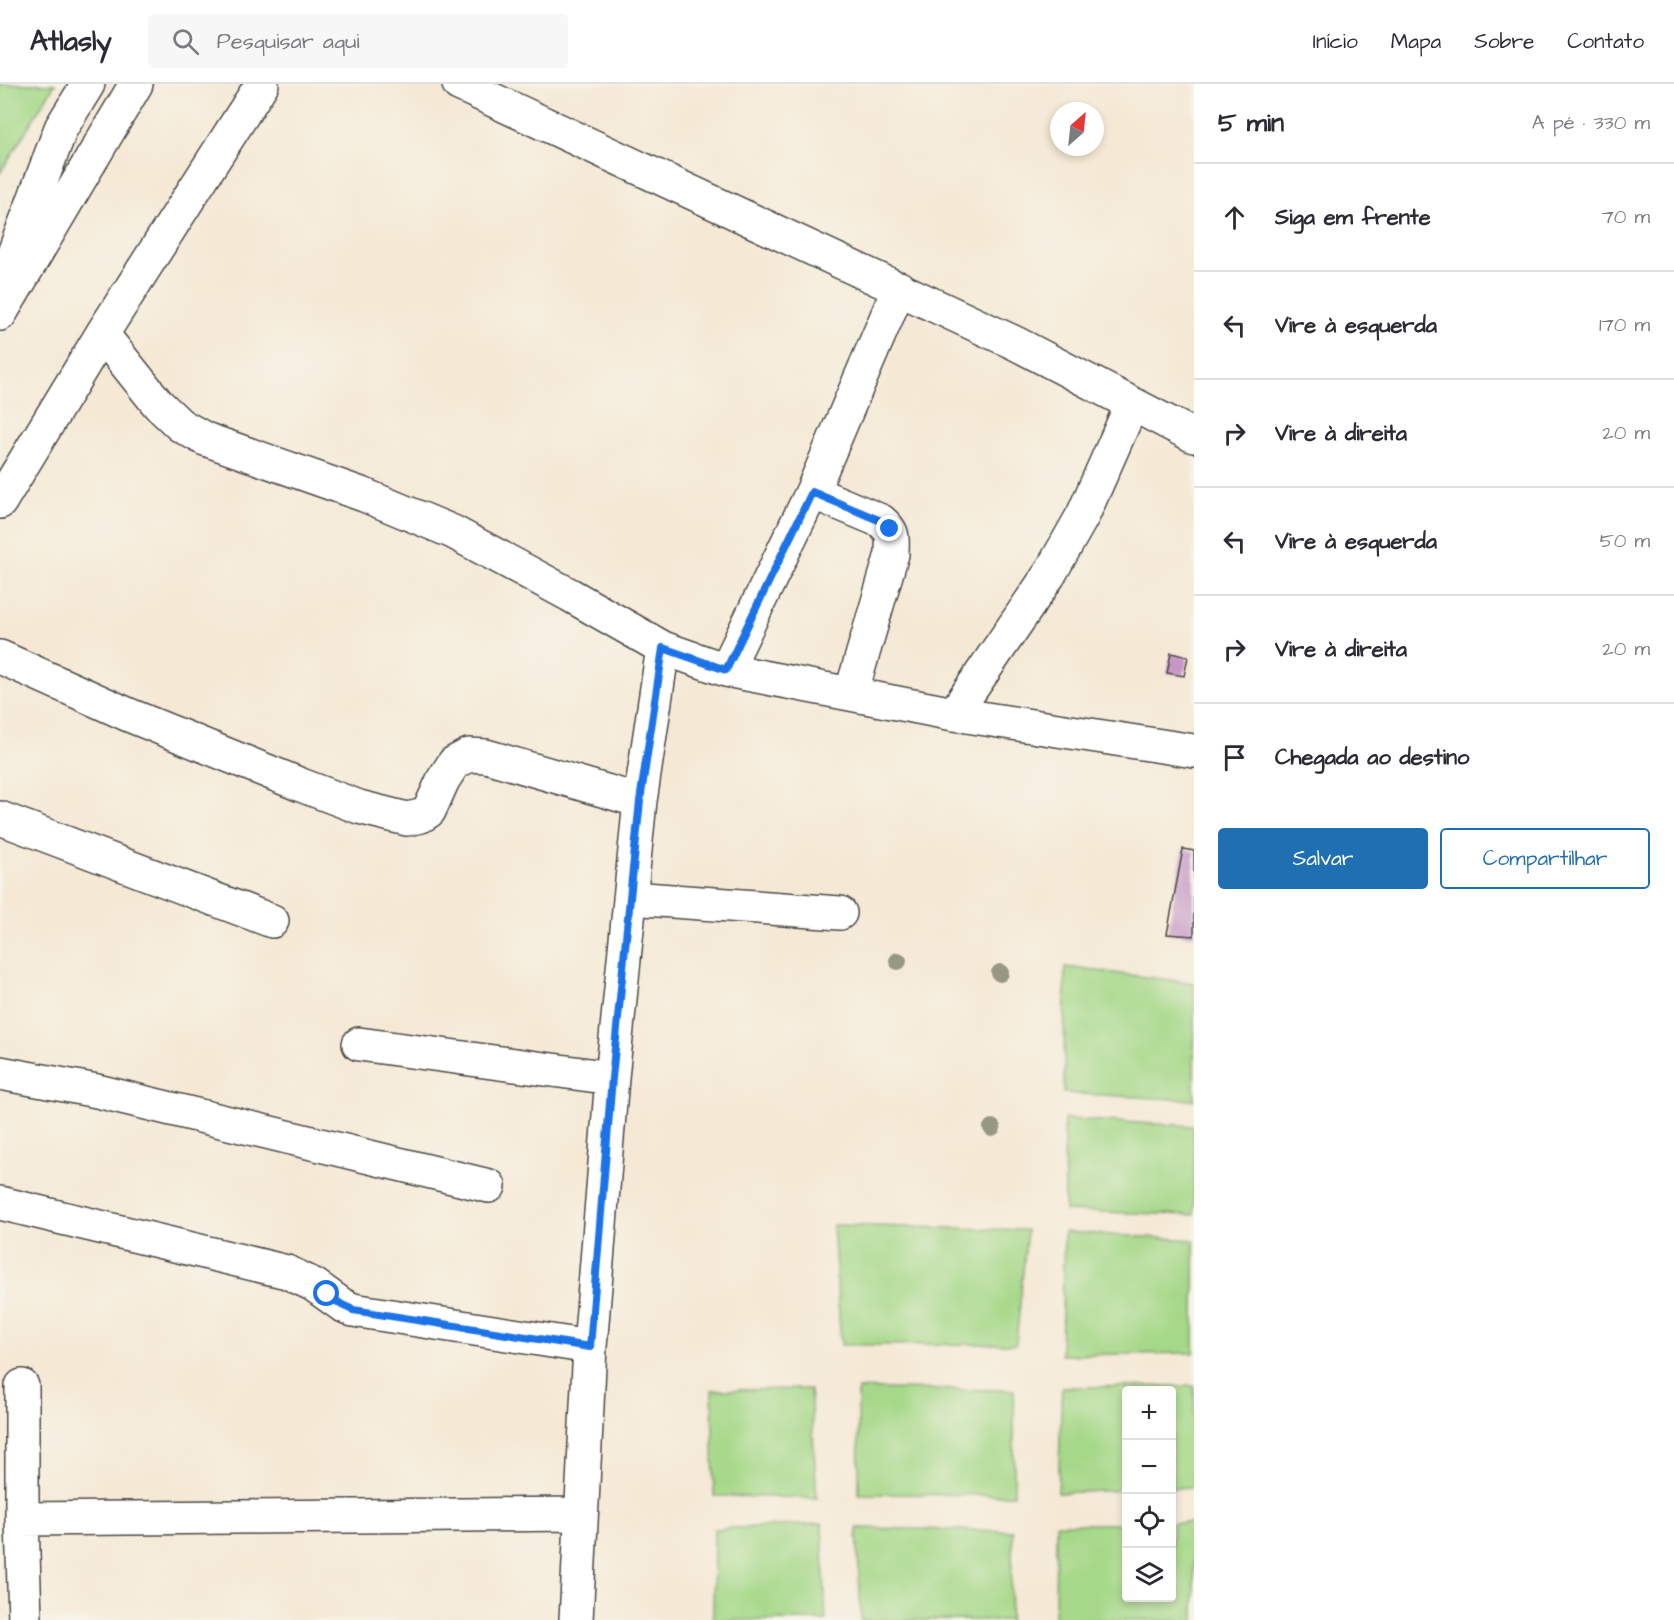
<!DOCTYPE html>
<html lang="pt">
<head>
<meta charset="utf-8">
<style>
  body { margin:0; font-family:"Architects Daughter",sans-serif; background:#f7f7f7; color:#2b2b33 }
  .controls { position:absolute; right:18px; bottom:18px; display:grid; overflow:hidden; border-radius:6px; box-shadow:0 3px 9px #0003 }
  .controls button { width:54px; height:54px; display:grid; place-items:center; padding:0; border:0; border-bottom:2px solid #e1e1e2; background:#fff; color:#2b2b33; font:30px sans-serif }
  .compass { position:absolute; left:1050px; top:18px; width:54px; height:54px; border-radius:50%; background:#fff; box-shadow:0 3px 9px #0003; rotate:27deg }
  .stop { position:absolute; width:18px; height:18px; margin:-14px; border:4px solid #1a73e8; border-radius:50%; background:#fff }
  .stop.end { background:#1a73e8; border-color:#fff; box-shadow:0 2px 6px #0008 }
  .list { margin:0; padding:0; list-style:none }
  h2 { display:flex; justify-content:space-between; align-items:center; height:78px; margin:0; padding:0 24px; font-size:26px }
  h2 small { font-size:20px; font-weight:400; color:#7c7c81 }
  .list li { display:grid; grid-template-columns:39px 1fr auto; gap:18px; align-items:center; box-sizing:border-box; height:108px; padding:0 24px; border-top:2px solid #e1e1e2 }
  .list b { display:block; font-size:22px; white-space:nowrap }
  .list em { font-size:20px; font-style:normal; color:#7c7c81 }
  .actions { display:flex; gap:12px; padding:18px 24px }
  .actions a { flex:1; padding:14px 0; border:2px solid #1f6fb2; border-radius:6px; text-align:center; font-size:21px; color:#1f6fb2 }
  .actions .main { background:#1f6fb2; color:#fff }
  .icon { flex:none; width:33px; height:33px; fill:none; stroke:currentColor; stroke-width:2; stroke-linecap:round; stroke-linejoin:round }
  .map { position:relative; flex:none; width:1194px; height:1536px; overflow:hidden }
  header { display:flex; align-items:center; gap:36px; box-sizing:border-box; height:84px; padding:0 30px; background:#fff; border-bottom:2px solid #e1e1e2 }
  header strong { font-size:28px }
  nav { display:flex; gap:33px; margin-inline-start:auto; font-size:21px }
  .search { width:420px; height:54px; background:#f7f7f7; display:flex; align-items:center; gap:15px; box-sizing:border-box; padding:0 21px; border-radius:6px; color:#7c7c81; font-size:22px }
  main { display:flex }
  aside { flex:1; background:#fff }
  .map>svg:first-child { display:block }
  .green { fill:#a5d888; stroke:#68825a; stroke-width:1.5 }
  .building { fill:#c495c6 }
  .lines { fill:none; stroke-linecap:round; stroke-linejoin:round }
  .minor-casing { stroke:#494844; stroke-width:36 }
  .minor { stroke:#fff; stroke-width:33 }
  .tree { fill:#979884 }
  .route { stroke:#1a73e8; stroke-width:8 }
</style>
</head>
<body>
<header>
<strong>Atlasly</strong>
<div class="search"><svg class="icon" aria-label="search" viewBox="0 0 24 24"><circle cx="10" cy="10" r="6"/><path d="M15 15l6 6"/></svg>Pesquisar aqui</div>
<nav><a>Início</a><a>Mapa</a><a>Sobre</a><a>Contato</a></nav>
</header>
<main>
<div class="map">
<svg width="1194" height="1536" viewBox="0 0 1194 1536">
  <rect width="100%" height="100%" fill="#f7f3e8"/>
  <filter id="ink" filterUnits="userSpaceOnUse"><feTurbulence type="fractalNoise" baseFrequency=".0167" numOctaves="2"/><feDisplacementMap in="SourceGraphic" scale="12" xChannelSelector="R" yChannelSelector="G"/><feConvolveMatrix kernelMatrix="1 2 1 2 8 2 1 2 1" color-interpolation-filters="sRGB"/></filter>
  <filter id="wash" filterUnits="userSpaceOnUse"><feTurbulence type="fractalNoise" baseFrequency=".008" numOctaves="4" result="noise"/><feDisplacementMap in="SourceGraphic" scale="24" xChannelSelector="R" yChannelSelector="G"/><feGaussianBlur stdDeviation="1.35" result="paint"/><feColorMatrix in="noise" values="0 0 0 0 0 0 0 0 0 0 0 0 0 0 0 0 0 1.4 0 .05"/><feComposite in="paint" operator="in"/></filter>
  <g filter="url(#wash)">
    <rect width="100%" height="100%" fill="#f5e9d5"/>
    <path class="green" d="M0,0H55L0,89Z
      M1065,883L1194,899V1016L1064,1009Z
      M1064,1035L1194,1042V1131L1065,1127Z
      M833,1141L1027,1146L1016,1260L841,1261Z
      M1064,1148L1194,1156V1269L1061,1271Z
      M1194,1302V1403L1172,1404V1306H1126V1406L1058,1409L1062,1303Z
      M810,1305L817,1414L714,1412L712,1306Z
      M858,1305L1014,1306V1411L859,1410Z
      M1172,1439H1194V1536H1055L1056,1440H1126V1514H1172Z
      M822,1440L826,1536H713L714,1445Z
      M857,1444L1013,1447L1010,1536H861Z"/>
    <g id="blocks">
      <path class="building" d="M1171,569L1188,573L1184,592L1167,589Z
        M1183,765L1194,767V852L1167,850Z"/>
    </g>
  </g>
  <g filter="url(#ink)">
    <use href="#blocks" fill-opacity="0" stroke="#494844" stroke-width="1.5"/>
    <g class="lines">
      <defs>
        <path id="minor" d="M459,0L1015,259L1194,352
          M7,188L61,44L88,0
          M0,230L136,0
          M102,250L158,320L180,341L205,355L364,411L453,448L570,511L663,564L726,586L954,630L1194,667
          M812,408L881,437C895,449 892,453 892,470L851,610
          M0,418L102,250L262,0
          M0,573L129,631L301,701L359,723L407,735L421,732L429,727L443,696L454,679L469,671L486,672L640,717
          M726,586L812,408L899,204
          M954,630L1049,491L1083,431L1132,320
          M0,734L272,837
          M630,814L840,829
          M359,960L612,994
          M0,989L97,1007L489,1102
          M0,1119L287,1188L314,1201L342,1221L353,1226L590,1263
          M22,1302V1435L25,1536
          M22,1435L581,1430
          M576,1536L590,1263L612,994L640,717L663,564"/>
      </defs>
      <use href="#minor" class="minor-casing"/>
      <use href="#minor" class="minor"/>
    </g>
    <g class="tree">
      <circle cx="898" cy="877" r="9"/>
      <circle cx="1000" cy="889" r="9"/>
      <circle cx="992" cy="1044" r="9"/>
    </g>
  </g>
  <g class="lines" filter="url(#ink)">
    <path class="route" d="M327,1210L342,1221L353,1226L590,1263L612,994L630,814L640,717L663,564L726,586L812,408L881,437L890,445"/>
  </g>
</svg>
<div class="controls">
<button>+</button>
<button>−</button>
<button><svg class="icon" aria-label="locate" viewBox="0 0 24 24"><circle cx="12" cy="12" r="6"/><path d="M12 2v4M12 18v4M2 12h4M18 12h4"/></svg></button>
<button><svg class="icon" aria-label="layers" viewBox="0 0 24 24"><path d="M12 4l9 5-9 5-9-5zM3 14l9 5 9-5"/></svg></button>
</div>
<svg class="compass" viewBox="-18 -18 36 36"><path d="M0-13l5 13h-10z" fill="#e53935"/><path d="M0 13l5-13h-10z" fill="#7c7c81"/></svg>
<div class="stop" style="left:327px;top:1210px"></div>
<div class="stop end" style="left:890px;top:445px"></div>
</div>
<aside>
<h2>5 min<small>A pé · 330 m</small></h2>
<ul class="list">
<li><svg class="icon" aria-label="ahead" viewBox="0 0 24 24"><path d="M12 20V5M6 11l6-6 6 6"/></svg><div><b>Siga em frente</b></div><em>70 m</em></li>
<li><svg class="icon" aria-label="left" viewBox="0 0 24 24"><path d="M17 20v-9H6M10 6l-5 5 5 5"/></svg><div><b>Vire à esquerda</b></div><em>170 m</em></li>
<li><svg class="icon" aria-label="right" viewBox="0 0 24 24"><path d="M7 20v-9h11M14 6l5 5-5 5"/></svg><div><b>Vire à direita</b></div><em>20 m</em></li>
<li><svg class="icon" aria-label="left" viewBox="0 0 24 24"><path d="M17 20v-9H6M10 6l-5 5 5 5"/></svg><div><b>Vire à esquerda</b></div><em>50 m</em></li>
<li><svg class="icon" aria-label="right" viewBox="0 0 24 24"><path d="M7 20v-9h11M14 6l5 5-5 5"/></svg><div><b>Vire à direita</b></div><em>20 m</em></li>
<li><svg class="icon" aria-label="arrive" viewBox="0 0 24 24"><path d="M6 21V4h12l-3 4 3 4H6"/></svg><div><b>Chegada ao destino</b></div></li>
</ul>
<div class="actions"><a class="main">Salvar</a><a>Compartilhar</a></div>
</aside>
</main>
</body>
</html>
